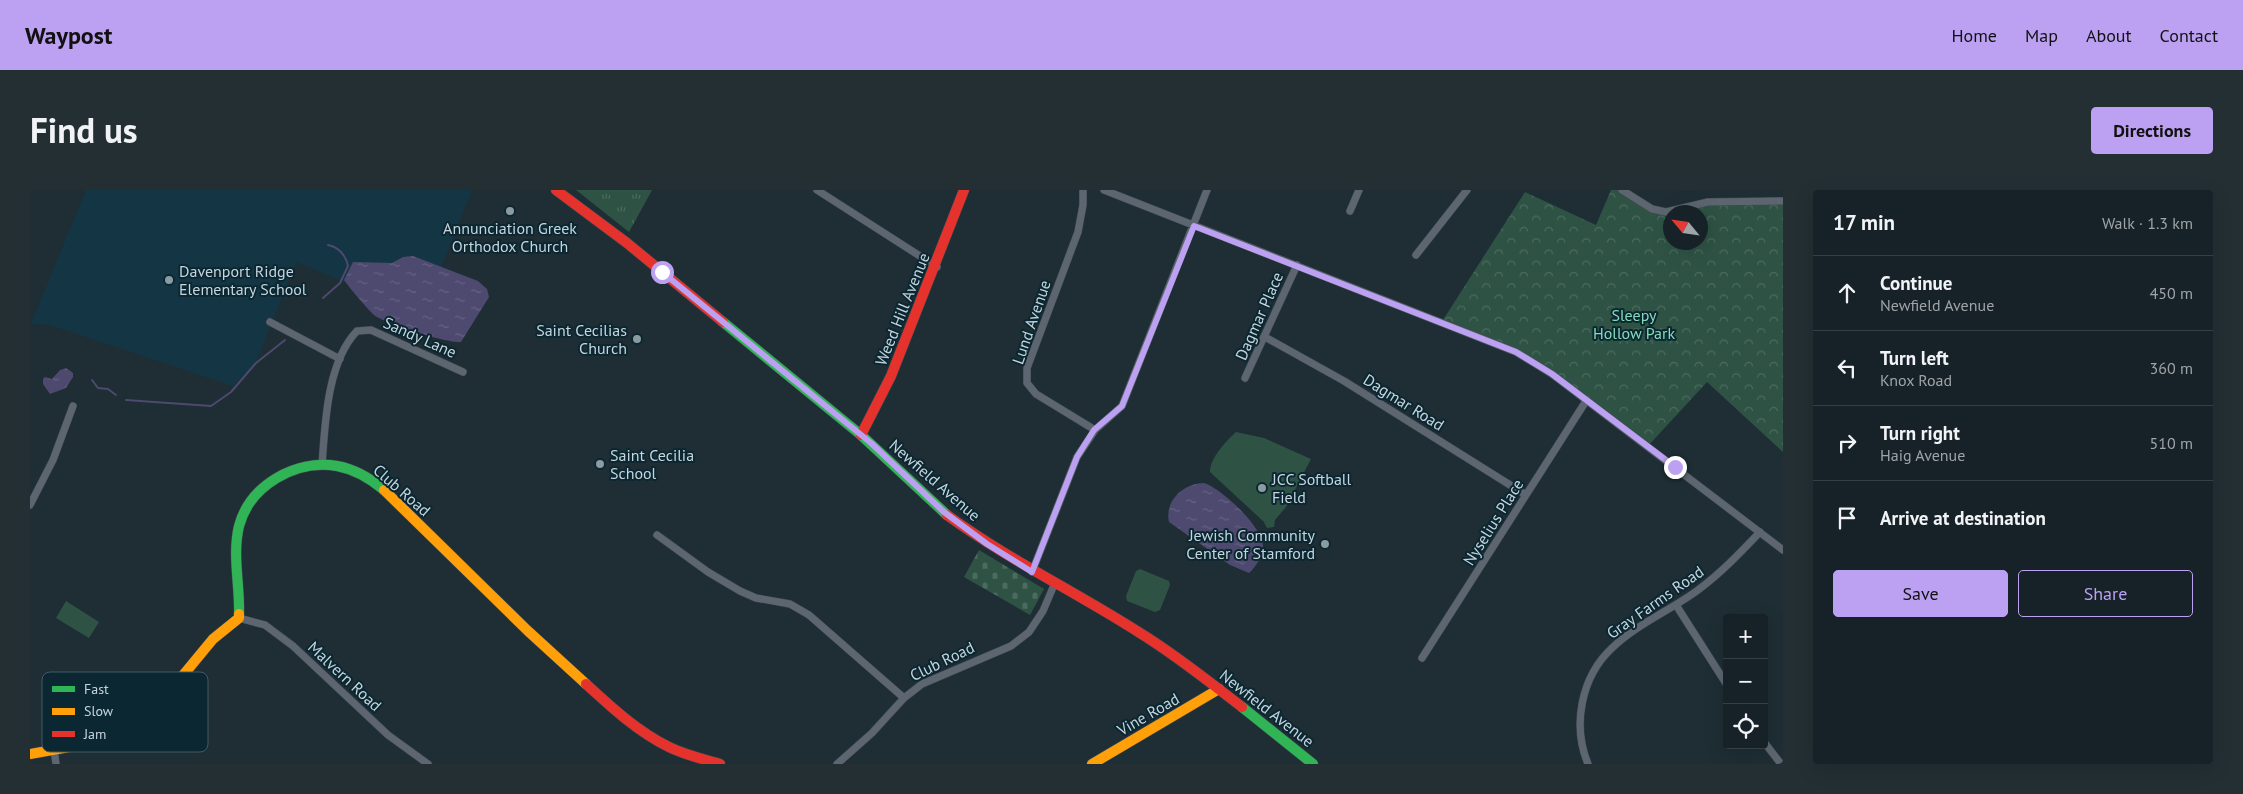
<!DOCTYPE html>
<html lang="en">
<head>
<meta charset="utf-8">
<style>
  body { margin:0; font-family:"PT Sans",sans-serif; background:#232f33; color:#f1f3f6 }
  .controls { position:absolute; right:15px; bottom:15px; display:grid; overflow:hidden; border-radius:5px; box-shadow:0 5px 20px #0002 }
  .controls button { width:45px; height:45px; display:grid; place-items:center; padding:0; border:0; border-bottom:1px solid #353f44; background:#162227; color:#f1f3f6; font:25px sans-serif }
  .compass { position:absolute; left:1633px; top:15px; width:45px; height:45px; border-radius:50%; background:#162227; box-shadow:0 5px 20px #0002; rotate:299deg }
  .stop { position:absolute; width:15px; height:15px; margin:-11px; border:4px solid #bca0f2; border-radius:50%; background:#fff }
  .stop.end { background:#bca0f2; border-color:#fff; box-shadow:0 1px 5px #0008 }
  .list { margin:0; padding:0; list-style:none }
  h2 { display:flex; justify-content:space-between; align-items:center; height:65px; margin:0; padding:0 20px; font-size:21px }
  h2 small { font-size:16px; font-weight:400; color:#9ea4a7 }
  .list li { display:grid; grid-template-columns:32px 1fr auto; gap:15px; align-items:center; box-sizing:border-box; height:75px; padding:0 20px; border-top:1px solid #353f44 }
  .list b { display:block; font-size:19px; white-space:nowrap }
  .list p { margin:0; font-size:16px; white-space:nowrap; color:#9ea4a7 }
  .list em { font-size:16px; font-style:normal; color:#9ea4a7 }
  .actions { display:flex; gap:10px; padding:15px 20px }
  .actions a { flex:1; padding:11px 0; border:1px solid #bca0f2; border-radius:5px; text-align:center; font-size:18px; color:#bca0f2 }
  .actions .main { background:#bca0f2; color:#111 }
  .icon { flex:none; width:28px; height:28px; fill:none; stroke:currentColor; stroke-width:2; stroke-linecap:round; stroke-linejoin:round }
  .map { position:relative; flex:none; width:1753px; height:574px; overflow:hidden; border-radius:5px }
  header { display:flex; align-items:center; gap:30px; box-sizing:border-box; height:70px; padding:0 25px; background:#bca0f2; color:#111 }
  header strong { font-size:24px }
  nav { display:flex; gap:28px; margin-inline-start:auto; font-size:18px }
  .intro { display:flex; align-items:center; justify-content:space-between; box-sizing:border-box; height:120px; padding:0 30px }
  h1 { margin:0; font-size:35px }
  .button { padding:12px 22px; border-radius:5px; background:#bca0f2; color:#111; font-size:18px; font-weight:700 }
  main { display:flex; gap:30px; padding:0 30px }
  aside { flex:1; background:#162227; border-radius:5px; box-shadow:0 5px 20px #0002 }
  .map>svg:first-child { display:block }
  .built { fill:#143644 }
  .grass { fill:url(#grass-tufts) }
  .cemetery { fill:url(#cemetery-stones) }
  .park { fill:url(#park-crowns); fill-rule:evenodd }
  .pitch { fill:#2e5344 }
  .water { fill:url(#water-ripples) }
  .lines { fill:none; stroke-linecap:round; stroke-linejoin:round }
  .stream { stroke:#4e496f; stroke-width:2 }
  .street-casing { stroke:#3e4b51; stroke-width:8 }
  .fast-casing { stroke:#3e4b51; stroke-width:11 }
  .slow-casing { stroke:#3e4b51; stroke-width:11 }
  .jam-casing { stroke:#3e4b51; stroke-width:11 }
  .street { stroke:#5d6670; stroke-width:7 }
  .fast { stroke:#30b455; stroke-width:10 }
  .slow { stroke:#ff9f0a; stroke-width:10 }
  .jam { stroke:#e5322d; stroke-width:10 }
  .route { stroke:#bca0f2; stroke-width:6 }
  .poi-dot { fill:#8b9ba2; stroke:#0b2732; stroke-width:2 }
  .labels { text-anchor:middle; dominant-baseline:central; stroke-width:4; stroke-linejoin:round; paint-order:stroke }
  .poi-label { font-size:16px; fill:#c6d5dd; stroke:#0b2732; text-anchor:start }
  .street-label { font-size:16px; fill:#c6d5dd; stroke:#0b2732 }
  .park-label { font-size:16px; fill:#87dcb7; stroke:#0b2732 }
  .key { fill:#0b2732; stroke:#435b65; stroke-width:1 }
  .key-label { font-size:14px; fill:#c6d5dd }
</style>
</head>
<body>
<header>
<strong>Waypost</strong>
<nav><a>Home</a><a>Map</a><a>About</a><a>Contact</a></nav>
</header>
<div class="intro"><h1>Find us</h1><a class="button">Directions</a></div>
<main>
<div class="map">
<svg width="1753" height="574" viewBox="0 0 1753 574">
  <defs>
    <pattern id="grass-tufts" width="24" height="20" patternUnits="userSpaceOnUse" patternTransform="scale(1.25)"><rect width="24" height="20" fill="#2e5344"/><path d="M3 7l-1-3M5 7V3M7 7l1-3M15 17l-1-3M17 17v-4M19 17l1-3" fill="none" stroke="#4b6b5f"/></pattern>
    <pattern id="cemetery-stones" width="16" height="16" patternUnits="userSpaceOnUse" patternTransform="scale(1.25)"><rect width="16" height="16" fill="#2e5344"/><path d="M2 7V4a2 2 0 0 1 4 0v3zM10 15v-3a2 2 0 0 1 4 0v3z" fill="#4b6b5f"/></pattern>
    <pattern id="park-crowns" width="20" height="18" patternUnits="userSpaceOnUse" patternTransform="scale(1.25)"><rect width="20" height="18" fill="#2e5344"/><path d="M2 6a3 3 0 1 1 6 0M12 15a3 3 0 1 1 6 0" fill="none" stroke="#4b6b5f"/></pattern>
    <pattern id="water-ripples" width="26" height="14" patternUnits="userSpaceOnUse" patternTransform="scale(1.25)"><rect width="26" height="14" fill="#4e496f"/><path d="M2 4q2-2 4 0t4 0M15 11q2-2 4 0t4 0" fill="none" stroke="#666283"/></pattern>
  </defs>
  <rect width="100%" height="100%" fill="#1e2e34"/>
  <path class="built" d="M56,0H442L385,143L345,126L351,107L266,72L225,174L203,196L20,135L1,134Z"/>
  <path class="grass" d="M546,0H622L599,42Z"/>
  <path class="cemetery" d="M949,360L1014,399L1000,425L934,387Z"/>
  <path class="park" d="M1581,0H1592L1604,9L1636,22L1678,12L1753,11V262L1677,192L1617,257L1501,171L1411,133L1495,2L1566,35ZM1640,22H1670V52H1640Z"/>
  <path class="pitch" d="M1206,242L1234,248L1281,269L1256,317L1245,330L1244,337L1237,338L1234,332L1180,282C1180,268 1196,251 1206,242Z
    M1110,379L1139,391L1140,395L1130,420L1125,422L1097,411L1096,406L1106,381Z
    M36,411L69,432L59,448L26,428Z"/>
  <path class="water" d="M383,66L448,91L457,99L459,107L431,152C420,154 353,133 344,125C339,121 318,96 314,90L323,72L362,73L373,67Z
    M36,178L43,183V187L36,198L20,204L13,194V189L15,187L22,189L30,180Z
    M1174,293C1191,298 1233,337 1233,356C1233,365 1226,377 1219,383L1200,375L1139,332C1134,311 1154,293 1174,293Z"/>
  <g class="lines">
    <path class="stream" d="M293,108L310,93L318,76C316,66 309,57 298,55
      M62,190L68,198L78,199L86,205
      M96,210L181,216L201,202L226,173L255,150"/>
    <defs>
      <path id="street" d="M787,0L907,77
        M1053,0V15L1048,42L997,178V193L1006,204L1065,240
        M1074,0L1486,162L1522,184L1753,360
        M1592,0L1622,19L1636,22L1678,12L1753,11
        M1320,21L1329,0
        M1386,65L1437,0
        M240,132L310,169
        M1235,147L1314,191L1496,305
        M1215,188L1267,75
        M292,275C295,234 297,172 327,141L341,140L433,182
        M0,315L23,270L43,216
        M627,345L678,382L710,401L726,408L760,414L779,425L874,508
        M1002,382L1047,267L1065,240L1092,216L1177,0
        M1646,415L1697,495
        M209,428L235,435L263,456L358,545L398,574
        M1392,468L1556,211
        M1734,552L1751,574
        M24,559L26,574
        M807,574L842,543L874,508L892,494L981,456L999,442L1013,421L1024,395
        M1558,574C1542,535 1551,487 1582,458C1607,434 1641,420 1668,400C1691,383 1710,363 1730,342"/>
      <path id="fast" d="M693,132L831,245L917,325
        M209,424C210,395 202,365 209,336C220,295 266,269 307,276C324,279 341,289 354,300
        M1212,517L1283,574"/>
      <path id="slow" d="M354,300L498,441L556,494
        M0,564L72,551L98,541L126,518L183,449L209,428V424
        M1062,574L1189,499"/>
      <path id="jam" d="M526,0L597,53L693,132
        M831,245L861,186L934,0
        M917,325C979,370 1046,402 1110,443C1146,465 1178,491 1212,517
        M556,494C581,517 608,542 639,557C655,565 673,569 690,574"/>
    </defs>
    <use href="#street" class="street-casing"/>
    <use href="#fast" class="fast-casing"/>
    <use href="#slow" class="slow-casing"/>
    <use href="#jam" class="jam-casing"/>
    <use href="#street" class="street"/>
    <use href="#fast" class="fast"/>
    <use href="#slow" class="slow"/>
    <use href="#jam" class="jam"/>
  </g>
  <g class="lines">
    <path class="route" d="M632,82L841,253L914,322L957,354L1002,382L1047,267L1064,240L1092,216L1164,36L1486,162L1522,184L1645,277"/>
  </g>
  <g class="poi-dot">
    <circle cx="480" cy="21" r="5"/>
    <circle cx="139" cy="90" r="5"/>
    <circle cx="607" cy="149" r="5"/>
    <circle cx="570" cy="274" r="5"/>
    <circle cx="1232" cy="298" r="5"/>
    <circle cx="1295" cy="354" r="5"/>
  </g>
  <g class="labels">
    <g class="poi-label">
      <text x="480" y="38" text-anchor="middle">Annunciation Greek<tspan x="480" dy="18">Orthodox Church</tspan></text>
      <text x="149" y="81">Davenport Ridge<tspan x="149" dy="18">Elementary School</tspan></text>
      <text x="597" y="140" text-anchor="end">Saint Cecilias<tspan x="597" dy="18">Church</tspan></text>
      <text x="580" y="265">Saint Cecilia<tspan x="580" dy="18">School</tspan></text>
      <text x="1242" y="289">JCC Softball<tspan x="1242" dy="18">Field</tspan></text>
      <text x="1285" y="345" text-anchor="end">Jewish Community<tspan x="1285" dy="18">Center of Stamford</tspan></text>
    </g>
    <g class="street-label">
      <text transform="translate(872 119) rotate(-68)">Weed Hill Avenue</text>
      <text transform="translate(1229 126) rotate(-66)">Dagmar Place</text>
      <text transform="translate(1001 132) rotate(-71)">Lund Avenue</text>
      <text transform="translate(390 147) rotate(24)">Sandy Lane</text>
      <text transform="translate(1374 212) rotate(32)">Dagmar Road</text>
      <text transform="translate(905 290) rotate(41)">Newfield Avenue</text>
      <text transform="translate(372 300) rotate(41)">Club Road</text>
      <text transform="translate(1463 332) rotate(-58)">Nyselius Place</text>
      <text transform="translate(1625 412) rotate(-35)">Gray Farms Road</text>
      <text transform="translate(912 471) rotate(-26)">Club Road</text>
      <text transform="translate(315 486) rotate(43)">Malvern Road</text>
      <text transform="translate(1237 518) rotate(38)">Newfield Avenue</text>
      <text transform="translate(1118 524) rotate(-30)">Vine Road</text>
    </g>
    <g class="park-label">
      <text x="1604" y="125">Sleepy<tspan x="1604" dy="18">Hollow Park</tspan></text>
    </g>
  </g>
  <rect x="12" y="482" width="166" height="80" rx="8" class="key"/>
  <rect x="22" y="496" width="23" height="6" fill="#30b455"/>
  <rect x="22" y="518" width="23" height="7" fill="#ff9f0a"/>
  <rect x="22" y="541" width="23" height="6" fill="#e5322d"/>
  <g class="key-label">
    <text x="54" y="504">Fast</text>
    <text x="54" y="526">Slow</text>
    <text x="54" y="549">Jam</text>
  </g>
</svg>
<div class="controls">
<button>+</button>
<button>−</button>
<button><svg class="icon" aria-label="locate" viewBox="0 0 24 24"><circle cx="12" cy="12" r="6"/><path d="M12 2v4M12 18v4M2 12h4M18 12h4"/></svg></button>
</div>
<svg class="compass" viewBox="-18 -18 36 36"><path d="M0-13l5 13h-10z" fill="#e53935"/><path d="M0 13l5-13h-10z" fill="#9ea4a7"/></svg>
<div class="stop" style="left:632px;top:82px"></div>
<div class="stop end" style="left:1645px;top:277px"></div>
</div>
<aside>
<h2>17 min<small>Walk · 1.3 km</small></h2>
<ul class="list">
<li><svg class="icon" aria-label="ahead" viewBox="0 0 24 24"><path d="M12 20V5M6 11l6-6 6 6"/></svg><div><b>Continue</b><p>Newfield Avenue</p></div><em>450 m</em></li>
<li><svg class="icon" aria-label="left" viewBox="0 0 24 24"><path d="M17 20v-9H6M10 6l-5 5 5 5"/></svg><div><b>Turn left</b><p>Knox Road</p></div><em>360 m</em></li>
<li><svg class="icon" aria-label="right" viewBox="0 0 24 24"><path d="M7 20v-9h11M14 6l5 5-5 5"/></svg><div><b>Turn right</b><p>Haig Avenue</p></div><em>510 m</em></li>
<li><svg class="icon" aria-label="arrive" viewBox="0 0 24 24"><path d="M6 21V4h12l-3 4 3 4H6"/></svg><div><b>Arrive at destination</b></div></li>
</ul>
<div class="actions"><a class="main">Save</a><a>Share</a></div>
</aside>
</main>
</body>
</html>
